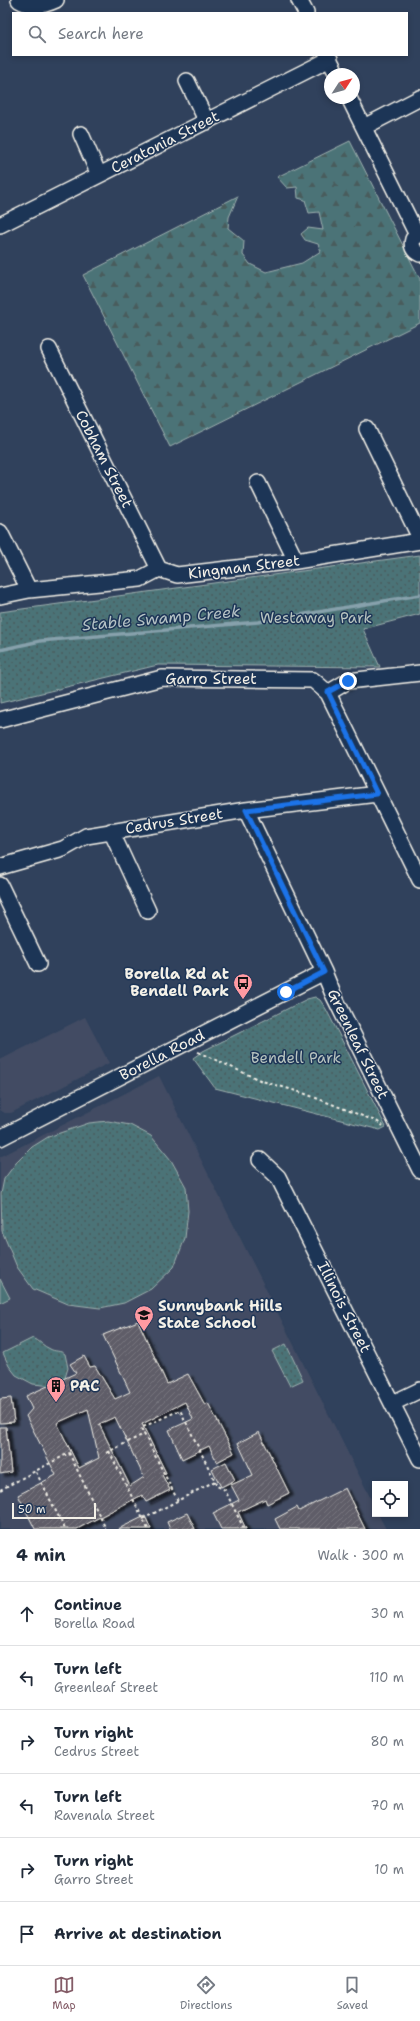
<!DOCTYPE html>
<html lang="en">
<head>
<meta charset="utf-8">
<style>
  body { margin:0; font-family:"Shantell Sans",sans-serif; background:#f2f2f3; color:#1f2937 }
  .controls { position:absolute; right:12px; bottom:12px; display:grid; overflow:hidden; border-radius:0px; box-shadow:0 2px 6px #0003 }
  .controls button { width:36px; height:36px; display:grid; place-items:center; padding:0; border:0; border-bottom:1px solid #e0e1e3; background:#fff; color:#1f2937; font:20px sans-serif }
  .compass { position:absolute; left:324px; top:68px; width:36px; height:36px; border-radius:50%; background:#fff; box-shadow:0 2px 6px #0003; rotate:54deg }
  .scale { position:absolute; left:12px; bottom:10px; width:84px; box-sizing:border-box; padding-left:4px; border:2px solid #f4f1e8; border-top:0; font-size:11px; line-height:14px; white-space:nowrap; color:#f4f1e8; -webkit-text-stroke:3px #1d3557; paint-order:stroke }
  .stop { position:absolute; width:12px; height:12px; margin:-9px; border:3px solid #1a73e8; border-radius:50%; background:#fff }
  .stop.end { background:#1a73e8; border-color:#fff; box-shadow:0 1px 4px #0008 }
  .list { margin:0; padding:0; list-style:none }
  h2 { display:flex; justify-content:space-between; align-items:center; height:52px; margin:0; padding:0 16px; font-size:17px }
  h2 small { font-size:13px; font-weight:400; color:#747a83 }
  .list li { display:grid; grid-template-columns:26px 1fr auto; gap:12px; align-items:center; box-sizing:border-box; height:64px; padding:0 16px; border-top:1px solid #e0e1e3 }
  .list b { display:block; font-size:15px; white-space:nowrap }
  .list p { margin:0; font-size:13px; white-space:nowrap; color:#747a83 }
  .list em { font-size:13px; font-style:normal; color:#747a83 }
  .icon { flex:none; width:22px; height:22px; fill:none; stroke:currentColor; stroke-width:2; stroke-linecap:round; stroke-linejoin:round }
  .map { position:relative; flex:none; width:420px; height:1529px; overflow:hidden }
  .search { position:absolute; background:#fff; box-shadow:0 2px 6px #0003; left:12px; right:12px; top:12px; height:44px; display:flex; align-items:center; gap:10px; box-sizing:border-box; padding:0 14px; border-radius:0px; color:#747a83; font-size:15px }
  .sheet { height:436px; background:#fff }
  nav { display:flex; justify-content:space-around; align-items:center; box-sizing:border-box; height:56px; border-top:1px solid #e0e1e3; background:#fff; font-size:11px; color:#747a83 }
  nav a { display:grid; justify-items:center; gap:2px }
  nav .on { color:#845c67 }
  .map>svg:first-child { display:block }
  .built { fill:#424c63 }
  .grass { fill:url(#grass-dots); stroke:#a0b2b0 }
  .forest { fill:url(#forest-firs); stroke:#a0b2b0 }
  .garden { fill:#4b7377; stroke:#a0b2b0 }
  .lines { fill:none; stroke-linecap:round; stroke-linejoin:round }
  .stream { stroke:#87a1ac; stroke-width:3.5 }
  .building { fill:url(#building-hatch); stroke:#f4f1e8; fill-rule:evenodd; filter:url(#shadow) }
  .minor-casing { stroke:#f4f1e8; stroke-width:18 }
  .path { stroke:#f4f1e8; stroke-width:2; stroke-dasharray:3 3; stroke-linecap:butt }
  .minor { stroke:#1d3557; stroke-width:15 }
  .route { stroke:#1a73e8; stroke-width:5 }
  .labels { text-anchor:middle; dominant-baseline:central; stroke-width:3; stroke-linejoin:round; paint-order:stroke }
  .street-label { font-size:15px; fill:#f4f1e8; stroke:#1d3557 }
  .park-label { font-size:15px; fill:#b9c5c0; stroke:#1d3557 }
  .poi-label { font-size:15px; font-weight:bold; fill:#f4f1e8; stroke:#1d3557; text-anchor:start }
  .water-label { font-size:16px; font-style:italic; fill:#b5c2c5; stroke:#1d3557 }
</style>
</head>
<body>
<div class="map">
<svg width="420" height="1529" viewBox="0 0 420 1529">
  <defs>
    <pattern id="grass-dots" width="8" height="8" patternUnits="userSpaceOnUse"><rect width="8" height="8" fill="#4b7377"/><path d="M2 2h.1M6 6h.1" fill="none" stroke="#4a5b5c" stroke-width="1.8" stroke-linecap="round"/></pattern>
    <pattern id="forest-firs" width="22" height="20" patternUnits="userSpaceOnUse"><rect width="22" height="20" fill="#4b7377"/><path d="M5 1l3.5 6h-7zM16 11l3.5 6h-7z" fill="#4a5b5c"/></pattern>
    <pattern id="building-hatch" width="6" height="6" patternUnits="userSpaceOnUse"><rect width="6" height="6" fill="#5e5d68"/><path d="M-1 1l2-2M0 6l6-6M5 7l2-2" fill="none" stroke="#76757e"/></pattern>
    <filter id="shadow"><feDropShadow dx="4.5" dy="2.5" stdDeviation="1" flood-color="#0009"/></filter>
  </defs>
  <rect width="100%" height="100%" fill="#30415c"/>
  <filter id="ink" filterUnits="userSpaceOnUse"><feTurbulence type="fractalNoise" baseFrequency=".025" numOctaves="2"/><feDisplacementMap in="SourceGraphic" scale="8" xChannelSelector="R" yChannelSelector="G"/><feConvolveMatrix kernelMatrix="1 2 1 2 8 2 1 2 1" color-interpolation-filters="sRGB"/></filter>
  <g filter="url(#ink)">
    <path class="built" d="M85,1017L109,1063L11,1113H5L0,1110V1060Z
      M159,1076L375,1507V1514H378L386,1529H0V1157Z"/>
    <path class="grass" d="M420,555V614L363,629L380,667L158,665L0,703V612Z
      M315,997L320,1000L326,1009L386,1127L380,1130L215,1088L193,1058L203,1051L307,999Z
      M108,1121L130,1125L151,1136L171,1160L186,1187L188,1211L185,1238L174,1267L151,1289L124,1303L100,1308L68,1304L33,1289L17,1267L2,1231L1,1194L4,1179L16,1163L32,1147L48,1137L89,1123Z
      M33,1338C40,1341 43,1346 50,1349C55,1352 60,1350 65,1354L68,1368L64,1381L53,1386L33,1384L16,1375L9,1366L3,1353Z
      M286,1344L303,1380L290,1386L272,1351Z"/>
    <path class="forest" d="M350,141L420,279V323L170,447L83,275L238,196L229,217L228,228L244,241L243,255L250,264L266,272L302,263L321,251L318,244L305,240L301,234L308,228L323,230L319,212L309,213L305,200L298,198L297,187L287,188L277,177Z"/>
    <path class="garden" d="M0,1279L10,1298L0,1303Z"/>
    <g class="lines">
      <path class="stream" d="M0,650L40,641L258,622L420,595"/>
    </g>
    <path class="building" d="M138,1321L167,1384L188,1374L205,1405L208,1403L234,1453L217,1462L209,1446L182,1459L169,1430L193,1419L185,1402L142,1424L166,1473L162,1475L170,1490L146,1502L142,1495L77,1529H35L18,1495L56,1475L26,1416L32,1409L26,1396L76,1373L70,1364L84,1356L90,1367L95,1366L115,1399L130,1392L103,1335ZM88,1409L99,1458L79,1468L57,1423ZM115,1417L144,1477L130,1486L99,1424Z
      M11,1398L14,1422L0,1423V1399Z
      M0,1427H6L11,1472L0,1474Z
      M259,1432L289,1493L267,1504L265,1499L238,1512L246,1529H221L213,1513L239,1500L231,1485L253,1475L238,1443Z
      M226,1462L235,1480L221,1487L212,1469Z
      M345,1488L365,1529H280L275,1519L297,1507L299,1511Z
      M187,1513L195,1529H170L167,1522Z
      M145,1516L151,1529H118Z"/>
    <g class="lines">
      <defs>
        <path id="minor" d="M19,0C32,8 43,6 56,0
          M299,0L306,13
          M327,55L337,74
          M187,81L207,122
          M349,98L417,235
          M364,127L420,98
          M81,134L99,175
          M0,225L330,59
          M420,234L413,239C411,246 413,251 420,254
          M49,349L159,569
          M367,429L420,538
          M258,483L296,561
          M0,532L29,590
          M0,596L29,590L140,579L159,569L177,575L296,561L420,541
          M328,693L420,880
          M0,720L162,678L313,680L328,693L348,681L420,673
          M246,810L324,972L333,994L420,1170
          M111,831L148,911
          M0,867L63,849L86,836L246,810L377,794
          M0,885L38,964
          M0,1138L324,972
          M260,1160L278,1177L420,1459
          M393,1403L420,1390"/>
      </defs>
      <use href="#minor" class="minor-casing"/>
      <path class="path" d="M198,1052L262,1081L303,1093L378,1122L383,1126
        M109,1451L148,1529
        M106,1453L144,1434
        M36,1472L65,1529
        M215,1481L217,1486L225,1490L244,1529
        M0,1490L69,1453L106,1529
        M143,1519L215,1481L180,1410L141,1428L178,1501"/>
      <use href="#minor" class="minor"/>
    </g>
  </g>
  <g class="lines" filter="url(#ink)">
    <path class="route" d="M286,992L324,972L246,810L377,794L328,692L348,681"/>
  </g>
  <defs>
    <symbol id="bus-pin" viewBox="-11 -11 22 30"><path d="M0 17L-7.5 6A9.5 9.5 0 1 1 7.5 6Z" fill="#ff9aa2" stroke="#1d3557"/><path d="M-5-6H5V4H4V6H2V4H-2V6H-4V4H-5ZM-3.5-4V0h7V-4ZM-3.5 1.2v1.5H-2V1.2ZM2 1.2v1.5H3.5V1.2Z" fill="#111"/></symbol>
    <symbol id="school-pin" viewBox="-11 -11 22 30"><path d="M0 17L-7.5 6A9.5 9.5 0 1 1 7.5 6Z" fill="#ff9aa2" stroke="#1d3557"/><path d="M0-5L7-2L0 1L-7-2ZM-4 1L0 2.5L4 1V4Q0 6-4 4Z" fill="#111"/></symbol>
    <symbol id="building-pin" viewBox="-11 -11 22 30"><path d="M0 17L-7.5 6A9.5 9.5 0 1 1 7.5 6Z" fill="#ff9aa2" stroke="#1d3557"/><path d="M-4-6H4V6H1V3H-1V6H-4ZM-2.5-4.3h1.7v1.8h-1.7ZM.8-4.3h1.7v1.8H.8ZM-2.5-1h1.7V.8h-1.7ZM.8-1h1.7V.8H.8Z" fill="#111"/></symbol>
  </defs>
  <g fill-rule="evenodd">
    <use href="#bus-pin" x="232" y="972" width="22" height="30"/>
    <use href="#school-pin" x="133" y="1304" width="22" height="30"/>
    <use href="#building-pin" x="45" y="1375" width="22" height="30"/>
  </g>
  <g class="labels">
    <g class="street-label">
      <text transform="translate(165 142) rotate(-27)">Ceratonia Street</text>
      <text transform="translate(104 459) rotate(63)">Cobham Street</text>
      <text transform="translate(244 567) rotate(-7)">Kingman Street</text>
      <text x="211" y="679">Garro Street</text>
      <text transform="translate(174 821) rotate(-9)">Cedrus Street</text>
      <text transform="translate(358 1044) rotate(64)">Greenleaf Street</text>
      <text transform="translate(162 1055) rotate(-27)">Borella Road</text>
      <text transform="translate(344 1307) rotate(63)">Illinois Street</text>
    </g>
    <g class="park-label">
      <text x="316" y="618">Westaway Park</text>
      <text x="296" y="1058">Bendell Park</text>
    </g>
    <g class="poi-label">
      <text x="229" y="974" text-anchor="end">Borella Rd at<tspan x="229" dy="17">Bendell Park</tspan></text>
      <text x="158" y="1306">Sunnybank Hills<tspan x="158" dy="17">State School</tspan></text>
      <text x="70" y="1386">PAC</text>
    </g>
    <g class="water-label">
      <text transform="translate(161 618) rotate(-5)">Stable Swamp Creek</text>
    </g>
  </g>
</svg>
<div class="controls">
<button><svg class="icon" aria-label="locate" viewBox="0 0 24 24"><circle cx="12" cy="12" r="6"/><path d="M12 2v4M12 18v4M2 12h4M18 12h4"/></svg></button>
</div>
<svg class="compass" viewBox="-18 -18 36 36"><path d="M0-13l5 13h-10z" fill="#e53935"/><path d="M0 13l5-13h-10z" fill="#747a83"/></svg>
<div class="scale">50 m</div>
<div class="stop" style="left:286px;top:992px"></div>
<div class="stop end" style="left:348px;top:681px"></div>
<div class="search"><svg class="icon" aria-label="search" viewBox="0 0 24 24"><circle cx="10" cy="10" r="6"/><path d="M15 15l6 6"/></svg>Search here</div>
</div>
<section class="sheet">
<h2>4 min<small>Walk · 300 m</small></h2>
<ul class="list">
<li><svg class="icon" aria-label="ahead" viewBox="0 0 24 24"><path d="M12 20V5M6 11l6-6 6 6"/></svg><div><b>Continue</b><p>Borella Road</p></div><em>30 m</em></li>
<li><svg class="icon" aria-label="left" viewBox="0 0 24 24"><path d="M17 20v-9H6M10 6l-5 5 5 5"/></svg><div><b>Turn left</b><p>Greenleaf Street</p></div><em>110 m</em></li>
<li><svg class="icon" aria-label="right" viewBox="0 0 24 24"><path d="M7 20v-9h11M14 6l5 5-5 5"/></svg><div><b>Turn right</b><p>Cedrus Street</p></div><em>80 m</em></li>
<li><svg class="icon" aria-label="left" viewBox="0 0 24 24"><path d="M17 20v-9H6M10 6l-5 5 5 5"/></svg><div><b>Turn left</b><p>Ravenala Street</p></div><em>70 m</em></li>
<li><svg class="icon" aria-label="right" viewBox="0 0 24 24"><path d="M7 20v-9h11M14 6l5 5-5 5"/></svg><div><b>Turn right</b><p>Garro Street</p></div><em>10 m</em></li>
<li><svg class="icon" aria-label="arrive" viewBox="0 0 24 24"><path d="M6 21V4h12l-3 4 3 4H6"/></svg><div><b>Arrive at destination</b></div></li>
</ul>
</section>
<nav>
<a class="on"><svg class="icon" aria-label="map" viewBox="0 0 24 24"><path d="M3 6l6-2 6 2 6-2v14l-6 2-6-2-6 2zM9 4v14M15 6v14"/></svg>Map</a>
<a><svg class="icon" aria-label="directions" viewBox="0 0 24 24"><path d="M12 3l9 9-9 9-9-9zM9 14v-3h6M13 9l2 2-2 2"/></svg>Directions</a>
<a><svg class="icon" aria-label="saved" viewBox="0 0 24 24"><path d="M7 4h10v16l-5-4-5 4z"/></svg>Saved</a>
</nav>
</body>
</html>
